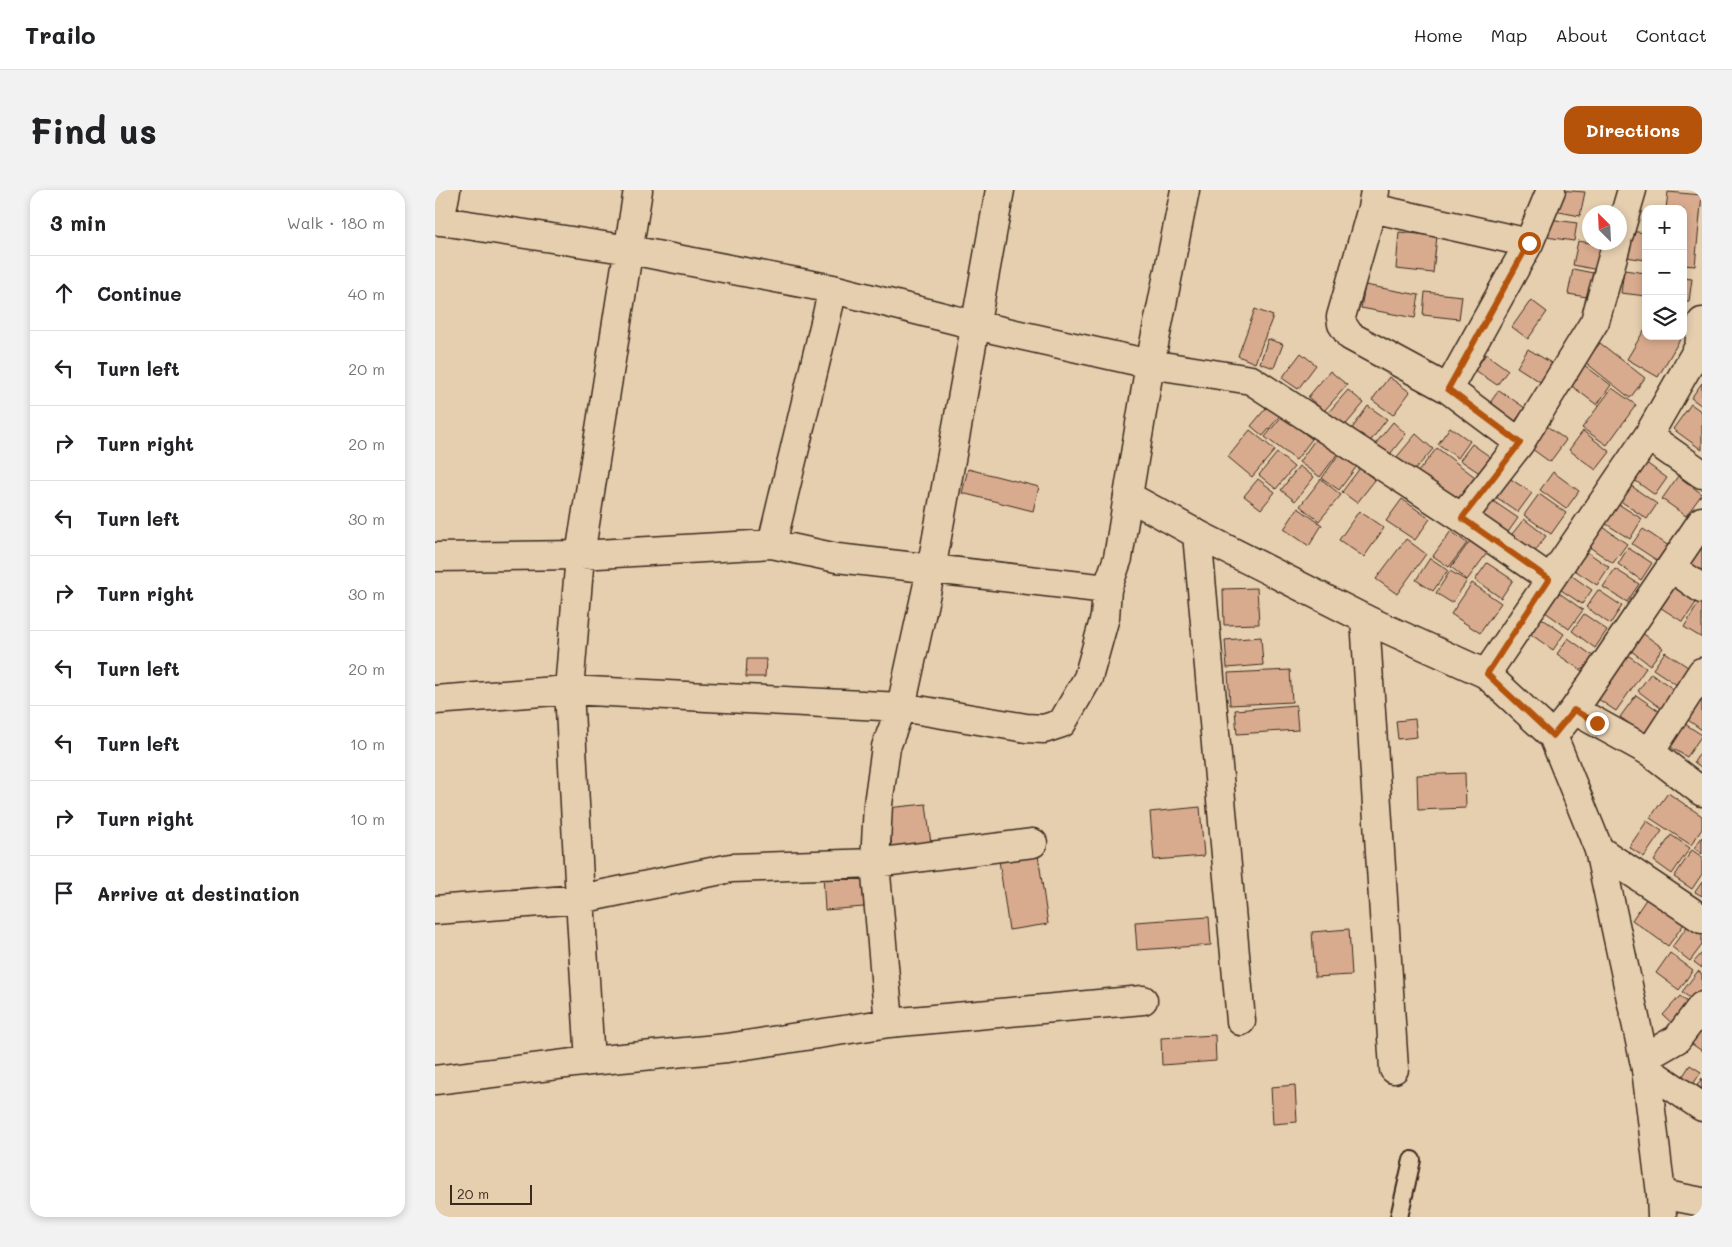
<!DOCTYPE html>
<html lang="en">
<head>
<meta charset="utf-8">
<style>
  body { margin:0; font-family:Mali,sans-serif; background:#f2f2f2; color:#202124 }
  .controls { position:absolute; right:15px; top:15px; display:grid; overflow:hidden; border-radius:10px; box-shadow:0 2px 8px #0003 }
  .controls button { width:45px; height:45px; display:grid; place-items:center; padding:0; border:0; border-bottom:1px solid #e0e0e0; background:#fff; color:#202124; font:25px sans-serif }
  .compass { position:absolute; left:1147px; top:15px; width:45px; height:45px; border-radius:50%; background:#fff; box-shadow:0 2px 8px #0003; rotate:336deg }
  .scale { position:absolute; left:15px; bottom:12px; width:82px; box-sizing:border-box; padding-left:5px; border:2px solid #3b2a1e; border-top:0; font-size:14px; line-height:18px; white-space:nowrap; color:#3b2a1e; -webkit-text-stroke:4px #e6cfaf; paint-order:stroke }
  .stop { position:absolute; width:15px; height:15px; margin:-11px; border:4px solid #b45309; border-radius:50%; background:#fff }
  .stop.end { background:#b45309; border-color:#fff; box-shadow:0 1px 5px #0008 }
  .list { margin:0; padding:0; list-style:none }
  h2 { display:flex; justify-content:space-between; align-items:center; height:65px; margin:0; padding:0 20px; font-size:21px }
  h2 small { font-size:16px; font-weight:400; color:#757577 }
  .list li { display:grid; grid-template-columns:32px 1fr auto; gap:15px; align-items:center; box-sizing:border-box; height:75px; padding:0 20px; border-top:1px solid #e0e0e0 }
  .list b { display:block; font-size:19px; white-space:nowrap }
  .list em { font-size:16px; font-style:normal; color:#757577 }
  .icon { flex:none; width:28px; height:28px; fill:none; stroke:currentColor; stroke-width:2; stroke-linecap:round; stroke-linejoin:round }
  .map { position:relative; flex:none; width:1267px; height:1027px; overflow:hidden; border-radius:15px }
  header { display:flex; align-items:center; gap:30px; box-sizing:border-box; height:70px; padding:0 25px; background:#fff; border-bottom:1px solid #e0e0e0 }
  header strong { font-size:24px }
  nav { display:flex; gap:28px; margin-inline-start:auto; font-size:18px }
  .intro { display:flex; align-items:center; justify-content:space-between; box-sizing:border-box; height:120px; padding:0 30px }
  h1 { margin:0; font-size:35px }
  .button { padding:12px 22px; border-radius:15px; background:#b45309; color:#fff; font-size:18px; font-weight:700 }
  main { display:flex; gap:30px; padding:0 30px }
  aside { flex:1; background:#fff; border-radius:15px; box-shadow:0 2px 8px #0003 }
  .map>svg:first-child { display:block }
  .building { fill:#d8ab8e; stroke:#3b2a1e }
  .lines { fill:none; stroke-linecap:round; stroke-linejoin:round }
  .service-casing { stroke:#3b2a1e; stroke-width:20 }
  .minor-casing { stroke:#3b2a1e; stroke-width:31 }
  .tertiary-casing { stroke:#3b2a1e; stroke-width:31 }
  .service { stroke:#e6cfaf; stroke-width:16 }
  .minor { stroke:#e6cfaf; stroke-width:28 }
  .tertiary { stroke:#e6cfaf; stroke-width:28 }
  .route { stroke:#b45309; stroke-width:6 }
</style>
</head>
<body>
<header>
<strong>Trailo</strong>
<nav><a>Home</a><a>Map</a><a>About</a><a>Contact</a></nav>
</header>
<div class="intro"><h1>Find us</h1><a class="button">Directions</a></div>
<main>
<aside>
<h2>3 min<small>Walk · 180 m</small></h2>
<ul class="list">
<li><svg class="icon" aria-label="ahead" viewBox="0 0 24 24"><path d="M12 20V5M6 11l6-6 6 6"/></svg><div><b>Continue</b></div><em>40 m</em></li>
<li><svg class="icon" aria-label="left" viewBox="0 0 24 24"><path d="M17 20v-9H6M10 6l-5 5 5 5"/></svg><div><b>Turn left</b></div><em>20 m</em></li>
<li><svg class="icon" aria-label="right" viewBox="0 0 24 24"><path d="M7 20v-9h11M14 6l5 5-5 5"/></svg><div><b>Turn right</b></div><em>20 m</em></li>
<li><svg class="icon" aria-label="left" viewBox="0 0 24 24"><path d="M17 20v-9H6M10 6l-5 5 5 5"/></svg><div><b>Turn left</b></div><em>30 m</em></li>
<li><svg class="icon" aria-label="right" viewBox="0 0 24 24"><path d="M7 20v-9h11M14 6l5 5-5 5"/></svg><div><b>Turn right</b></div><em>30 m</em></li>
<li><svg class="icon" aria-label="left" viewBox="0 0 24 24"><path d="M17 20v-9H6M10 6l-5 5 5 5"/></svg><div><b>Turn left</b></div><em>20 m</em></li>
<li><svg class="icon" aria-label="left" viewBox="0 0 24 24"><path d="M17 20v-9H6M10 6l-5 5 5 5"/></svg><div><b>Turn left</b></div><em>10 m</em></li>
<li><svg class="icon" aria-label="right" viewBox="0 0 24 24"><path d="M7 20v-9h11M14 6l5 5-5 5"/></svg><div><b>Turn right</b></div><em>10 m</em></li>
<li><svg class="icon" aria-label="arrive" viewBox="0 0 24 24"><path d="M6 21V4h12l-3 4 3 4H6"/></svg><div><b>Arrive at destination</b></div></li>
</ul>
</aside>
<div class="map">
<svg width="1267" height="1027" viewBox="0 0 1267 1027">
  <rect width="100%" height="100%" fill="#e6cfaf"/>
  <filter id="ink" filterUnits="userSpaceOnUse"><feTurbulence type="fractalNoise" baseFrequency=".02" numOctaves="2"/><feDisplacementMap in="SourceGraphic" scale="10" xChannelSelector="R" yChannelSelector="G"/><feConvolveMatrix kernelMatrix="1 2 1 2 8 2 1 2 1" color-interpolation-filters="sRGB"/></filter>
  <g filter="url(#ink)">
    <path class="building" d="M1123,0L1150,2L1145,26L1119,21Z
      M1233,2L1267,5L1260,76L1248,75V19H1231Z
      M1114,29L1142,33L1139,51L1111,47Z
      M1194,41L1211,43V70L1191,67Z
      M964,42L1002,46L998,83L961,79Z
      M1143,51L1168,55L1163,80L1138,75Z
      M1138,79L1163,84L1158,108L1133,104Z
      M1189,80L1211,83V106L1186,103Z
      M1248,88L1257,89L1254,111H1248Z
      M930,95L984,105L980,128L926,118Z
      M990,102L1027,106L1024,129L988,125Z
      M1096,110L1112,122L1093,149L1077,137Z
      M820,119L838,126L820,173L803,166Z
      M1248,133L1253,136L1248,145Z
      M1211,137V146H1247L1223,187L1192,169Z
      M833,149L848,154L839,178L825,173Z
      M1165,153L1210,188L1195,208L1150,172Z
      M1093,159L1118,174L1107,193L1082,177Z
      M866,163L881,175L863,199L847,188Z
      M1051,164L1073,180L1062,195L1040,180Z
      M1149,175L1176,195L1162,215L1134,194Z
      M895,181L912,195L889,221L873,207Z
      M954,187L975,202L958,225L937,210Z
      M1267,193V216L1256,208Z
      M1177,198L1201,215L1172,255L1147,238Z
      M913,200L929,213L908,238L892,224Z
      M1064,200L1090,218L1075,238L1050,220Z
      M836,212L848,222L828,246L816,236Z
      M1256,214L1267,222V260L1238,239Z
      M933,216L952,229L934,253L916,240Z
      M847,226L877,249L861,270L830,247Z
      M958,232L971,244L951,269L937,258Z
      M1109,234L1131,250L1115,272L1093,256Z
      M1015,237L1035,251L1023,268L1003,254Z
      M815,240L840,260L817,287L793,267Z
      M1148,241L1175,262L1161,280L1134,260Z
      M981,244L998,259L978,282L961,268Z
      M882,247L903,263L885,287L864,272Z
      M1037,254L1057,268L1046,284L1025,270Z
      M1002,258L1044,290L1024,316L982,283Z
      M842,263L859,277L841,299L824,285Z
      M904,264L922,276L904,300L887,288Z
      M1210,272L1232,288L1220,305L1198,289Z
      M864,276L879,287L860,311L846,300Z
      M925,278L940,290L922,313L907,302Z
      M533,279L604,297L598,321L527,303Z
      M1118,282L1144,301L1131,319L1105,300Z
      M1071,286L1097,303L1083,322L1058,305Z
      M1243,286L1267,304L1251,326L1227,309Z
      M823,289L840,302L826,319L809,306Z
      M886,289L906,305L884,331L865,316Z
      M1195,295L1222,314L1212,329L1184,310Z
      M1104,304L1131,323L1116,344L1089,325Z
      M967,309L995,329L980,350L951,331Z
      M1058,311L1083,328L1069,348L1044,331Z
      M1180,312L1207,329L1195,349L1168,332Z
      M863,318L887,335L874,356L849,339Z
      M924,321L949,338L929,367L904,350Z
      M1089,329L1111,346L1096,367L1073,349Z
      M1164,334L1192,354L1178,373L1150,354Z
      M1208,339L1234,356L1223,371L1197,354Z
      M1016,341L1032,353L1014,377L998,366Z
      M971,349L991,364L962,404L941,389Z
      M1267,349V388L1249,375Z
      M1035,351L1052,363L1032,390L1016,377Z
      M1193,358L1217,373L1206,390L1183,374Z
      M1148,359L1174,377L1162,395L1135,377Z
      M995,368L1013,380L998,401L981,390Z
      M1052,373L1078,390L1066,408L1040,390Z
      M1180,379L1204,394L1192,412L1168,397Z
      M1015,381L1032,391L1017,413L1001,403Z
      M1133,383L1157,400L1147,414L1123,398Z
      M1037,393L1066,413L1045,443L1016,424Z
      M1233,393L1262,411L1248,432L1220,414Z
      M822,398L824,434L789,435L788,399Z
      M1120,400L1148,420L1134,439L1106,419Z
      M1163,400L1187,416L1175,434L1151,417Z
      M1265,411L1267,413V448L1249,437Z
      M1149,424L1172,440L1160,458L1137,441Z
      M1105,427L1129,444L1118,460L1094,443Z
      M1203,440L1228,458L1215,475L1191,457Z
      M826,447L828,475L792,478L790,450Z
      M1133,448L1158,466L1147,481L1122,464Z
      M1230,462L1256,479L1245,497L1218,479Z
      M1190,463L1211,478L1181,521L1160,507Z
      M312,469H331L330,487H311Z
      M855,480L857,512L795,515L793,483Z
      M1216,483L1241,501L1227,519L1203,501Z
      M1201,505L1224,521L1209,544L1185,527Z
      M1267,509V540L1253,530Z
      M861,515L863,540L802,544L800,520Z
      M980,529L982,547L963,549L961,531Z
      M1250,534L1267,545L1252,567L1235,557Z
      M1267,560V578L1259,572Z
      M1030,583L1031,618L983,620L982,585Z
      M1233,603L1267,626V639L1256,655L1215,628Z
      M491,614L497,662L458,666L452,618Z
      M765,617L769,666L719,670L715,622Z
      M1212,631L1227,641L1209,667L1194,657Z
      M1236,645L1255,658L1237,684L1219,671Z
      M1267,647V664L1259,658Z
      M1257,660L1267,667V684L1257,699L1239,687Z
      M603,664L613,734L574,740L564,670Z
      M427,682L429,717L390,720L388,684Z
      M1267,692V706L1260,702Z
      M1214,705L1251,731L1233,756L1197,730Z
      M774,727L776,755L702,760L700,732Z
      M1254,734L1267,743V755L1255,771L1237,757Z
      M914,739L917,785L880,787L877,742Z
      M1235,763L1258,780L1244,800L1221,783Z
      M1267,763V778L1259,772Z
      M1263,781L1267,784V809L1263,814L1247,802Z
      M1245,806L1259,818L1242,838L1228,825Z
      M1267,836V861L1254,852Z
      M780,845L781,871L727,875L726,848Z
      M1255,875L1266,882L1257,896L1246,889Z
      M1267,888V905L1259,900Z
      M860,895L862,932L838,934L836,897Z"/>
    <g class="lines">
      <defs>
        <path id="service" d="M964,1027L977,970"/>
        <path id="minor" d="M940,1L937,18L1094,53
          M937,18L906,127L907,134L915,146L1013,199
          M0,30L195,60L398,99L540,135L715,174L816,190L1027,328L1115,389
          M5,31L11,0
          M1184,44L1197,0
          M1213,246L1267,284
          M1085,253L1013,199L1094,53L1116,0
          M1027,328L1085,253L1160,131L1182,52
          M762,344L806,831
          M337,354L398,99
          M0,367L145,365L337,354L402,368L672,399
          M1236,377L1267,399
          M930,429L959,879
          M1051,484L1213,246L1264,157L1267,132
          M0,510L134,500L145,365L203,0
          M1139,520L1215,562L1267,602
          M1118,546L1139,520L1267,331
          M1215,562L1267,482
          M1164,660L1267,729
          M0,720L145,709L296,678L440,673L598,653
          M454,833L440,673L443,614L451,557L466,517L496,380L565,0
          M1209,868L1242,849L1267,816
          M155,871L145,709L134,500L466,517L591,538L609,539L627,533L653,488L670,427L672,399L683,368L693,306
          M1211,879L1267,917
          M0,890L155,871L292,858L454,833L708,810
          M1226,1004L1267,1012"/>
        <path id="tertiary" d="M750,0L715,174L693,306L762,344L930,429L1051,484L1118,546L1164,660L1211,879L1226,1004L1227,1027"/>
      </defs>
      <use href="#service" class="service-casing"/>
      <use href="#minor" class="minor-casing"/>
      <use href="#tertiary" class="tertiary-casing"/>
      <use href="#service" class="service"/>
      <use href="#minor" class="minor"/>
      <use href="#tertiary" class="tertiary"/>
    </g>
  </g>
  <g class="lines" filter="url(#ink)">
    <path class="route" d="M1094,53L1013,199L1085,253L1027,328L1114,389L1052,484L1118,546L1139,520L1162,533"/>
  </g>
</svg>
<div class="controls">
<button>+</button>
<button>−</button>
<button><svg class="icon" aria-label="layers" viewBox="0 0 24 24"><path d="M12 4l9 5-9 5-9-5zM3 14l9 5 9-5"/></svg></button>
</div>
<svg class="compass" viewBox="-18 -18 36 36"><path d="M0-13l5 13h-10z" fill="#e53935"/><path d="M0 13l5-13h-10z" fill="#757577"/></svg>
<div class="scale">20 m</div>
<div class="stop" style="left:1094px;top:53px"></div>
<div class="stop end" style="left:1162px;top:533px"></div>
</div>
</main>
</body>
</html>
